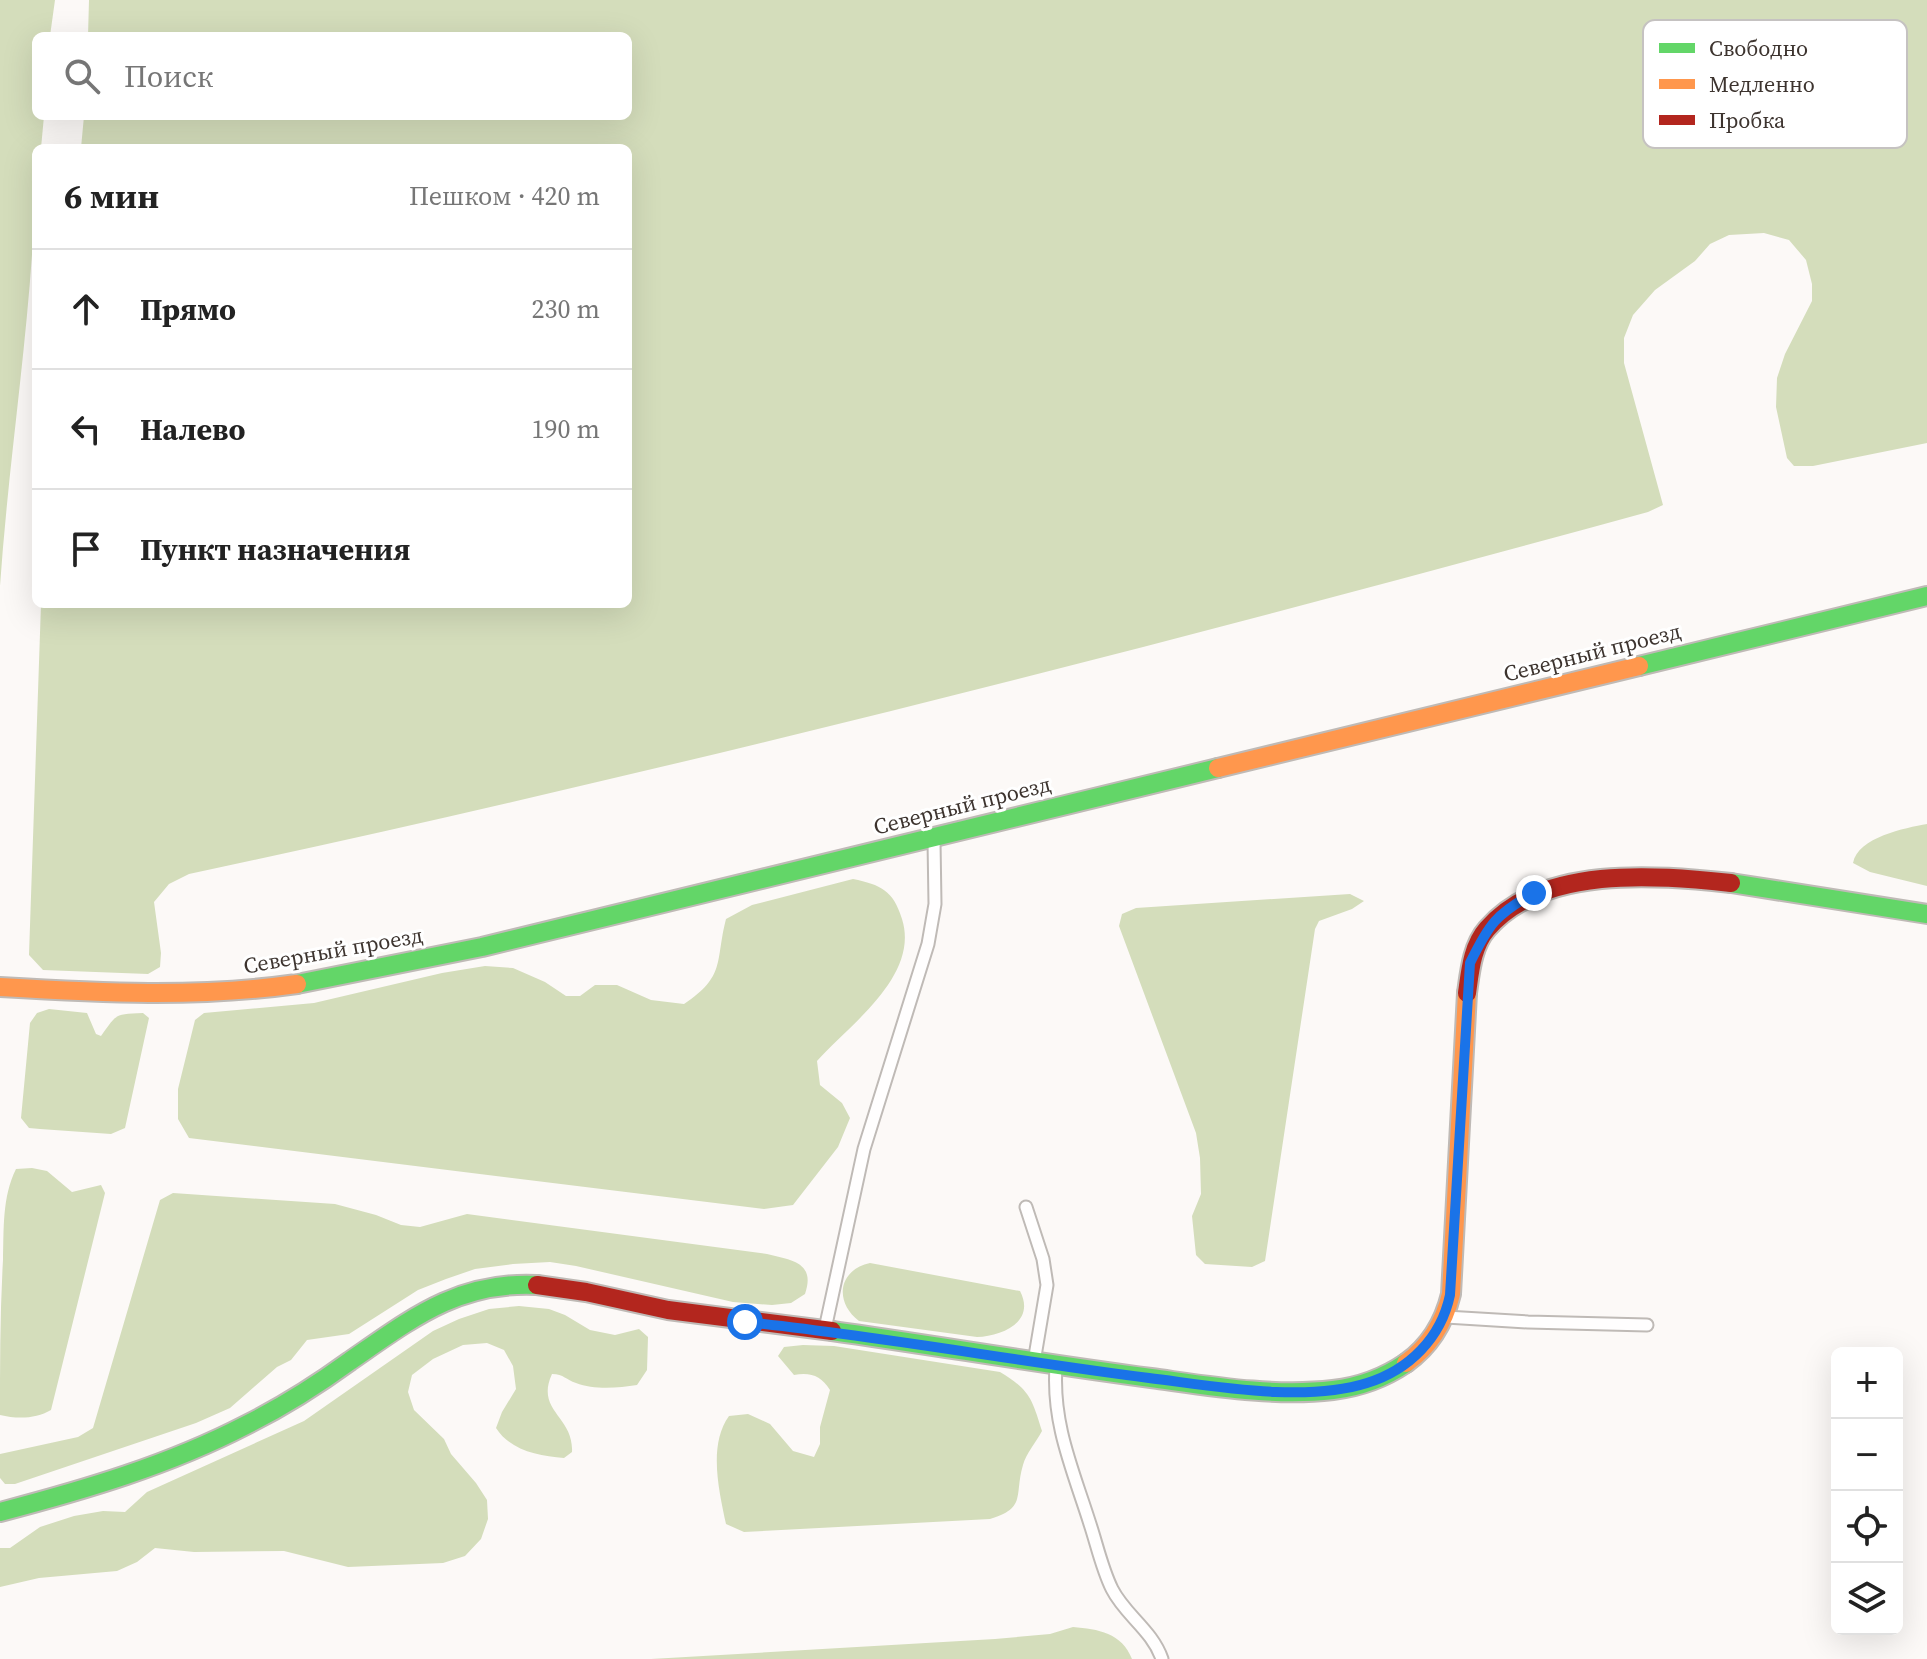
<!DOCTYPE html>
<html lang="ru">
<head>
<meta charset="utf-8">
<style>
  body { margin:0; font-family:"Source Serif 4",serif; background:#f2f2f2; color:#222 }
  .controls { position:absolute; right:24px; bottom:24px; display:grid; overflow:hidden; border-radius:12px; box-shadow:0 8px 32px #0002 }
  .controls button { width:72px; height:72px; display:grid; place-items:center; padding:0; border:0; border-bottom:2px solid #e0e0e0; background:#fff; color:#222; font:40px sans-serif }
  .stop { position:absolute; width:24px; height:24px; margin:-18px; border:6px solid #1a73e8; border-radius:50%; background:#fff }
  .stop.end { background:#1a73e8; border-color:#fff; box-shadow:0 2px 8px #0008 }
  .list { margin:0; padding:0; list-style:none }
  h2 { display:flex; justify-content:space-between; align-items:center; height:104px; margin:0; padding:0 32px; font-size:34px }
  h2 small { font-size:26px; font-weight:400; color:#767676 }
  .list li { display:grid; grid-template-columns:52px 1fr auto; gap:24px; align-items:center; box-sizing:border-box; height:120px; padding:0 32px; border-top:2px solid #e0e0e0 }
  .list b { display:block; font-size:30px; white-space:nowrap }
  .list em { font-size:26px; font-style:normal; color:#767676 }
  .icon { flex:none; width:44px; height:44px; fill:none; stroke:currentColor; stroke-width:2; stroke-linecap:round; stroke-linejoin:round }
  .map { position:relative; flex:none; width:1927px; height:1659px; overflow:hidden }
  .search { position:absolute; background:#fff; box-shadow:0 8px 32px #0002; left:32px; top:32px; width:600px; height:88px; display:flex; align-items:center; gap:20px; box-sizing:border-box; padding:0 28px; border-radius:12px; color:#767676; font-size:30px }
  .panel { position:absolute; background:#fff; box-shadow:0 8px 32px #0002; left:32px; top:144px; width:600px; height:464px; border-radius:12px }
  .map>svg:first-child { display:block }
  .forest { fill:#d4ddbb }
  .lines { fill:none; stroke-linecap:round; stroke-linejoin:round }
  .lane-casing { stroke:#bfbab6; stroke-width:15 }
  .fast-casing { stroke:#bfbab6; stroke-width:22 }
  .slow-casing { stroke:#bfbab6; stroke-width:22 }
  .jam-casing { stroke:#bfbab6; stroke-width:22 }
  .lane { stroke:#fffefe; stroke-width:11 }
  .fast { stroke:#63d668; stroke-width:18 }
  .slow { stroke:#ff974d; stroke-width:18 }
  .jam { stroke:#b3261e; stroke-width:18 }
  .route { stroke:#1a73e8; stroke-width:10 }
  .labels { text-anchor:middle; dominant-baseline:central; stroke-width:6; stroke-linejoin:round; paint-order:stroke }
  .street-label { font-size:22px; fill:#3d342f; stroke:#fff }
  .key { fill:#fff; stroke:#c5c2c1; stroke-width:2 }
  .key-label { font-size:22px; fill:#3d342f }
</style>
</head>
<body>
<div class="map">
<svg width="1927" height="1659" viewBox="0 0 1927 1659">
  <rect width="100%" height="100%" fill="#fcf9f7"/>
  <path class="forest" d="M0,0H55L50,36H36V116H44L41,148H36C36,295 10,440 0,586Z
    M89,0H1927V443L1813,466H1794L1787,458L1776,407L1777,378L1785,354L1812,301V284L1806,260L1789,240L1764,233L1729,235L1710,244L1695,261L1655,290L1633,315L1624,338V363L1663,505L1648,512C1164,645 679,769 189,874L169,884L154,902L161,953L160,967L148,974L43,970L29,955L41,604H628V148H81L84,116H628V36H88Z
    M1927,824V886L1870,872L1853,863C1858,837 1905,828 1927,824Z
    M853,879C881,885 893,890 902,919C920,976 849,1025 817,1061L820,1085L842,1103L850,1118L838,1147L793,1205L764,1209L189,1138L178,1119V1089L195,1020L204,1013L314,1003L442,973L485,966L513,968L545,982L566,996H580L595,985H617L651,1000L684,1004C726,976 715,962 726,919L752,905Z
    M1350,894L1364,901L1352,909L1319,921L1315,929L1265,1261L1252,1267L1205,1264L1196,1255L1192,1216L1201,1194L1200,1158L1196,1133L1119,926L1122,914L1136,908Z
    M49,1009L87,1013L96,1034L101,1036C117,1014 114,1014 143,1013L149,1018L125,1128L111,1134L40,1129L29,1128L21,1118L30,1023L37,1013Z
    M32,1168L47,1171L72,1192L101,1185L105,1193L51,1410C36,1419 17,1419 0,1415C0,1363 0,1312 3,1260C4,1229 2,1197 16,1169Z
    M173,1193L335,1204L376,1215L401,1225L420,1227L467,1214L767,1254C791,1260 816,1262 805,1294L791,1303L772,1305L733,1302L576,1266L550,1262L513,1264L475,1269L446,1279L418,1290L349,1334L307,1340L291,1360L277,1367L230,1408L196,1423L15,1484H5L0,1478V1454L78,1437L93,1428L160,1200Z
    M870,1263L1020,1291C1036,1322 1002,1336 977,1337L859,1321C834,1302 838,1270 870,1263Z
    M519,1306L549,1309L565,1315L590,1330L615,1335L639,1329L648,1337L647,1370L637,1385C618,1388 594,1390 576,1383C566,1380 564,1374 552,1374C535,1411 574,1416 572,1452L564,1458C538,1456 511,1451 496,1428L502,1412L516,1389L513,1366L504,1350L487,1343L463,1345L433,1359L412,1375L408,1392L414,1410L444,1439L451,1454L476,1483L487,1500L488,1519L481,1539L465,1556L443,1563L348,1567L284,1551L194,1552L155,1548L137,1562L117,1571L39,1578L0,1587V1548H10L40,1527L74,1516L103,1511L125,1512L147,1492L304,1421L433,1331L459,1319L489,1309Z
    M803,1345L834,1346L1000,1372C1030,1390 1032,1399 1042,1431C1036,1442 1026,1454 1023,1465C1014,1495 1027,1508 990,1519L744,1532L726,1524C719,1491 708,1445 729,1416L748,1414L770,1424L793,1451L814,1457L820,1444V1427L830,1390C821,1376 811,1372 794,1375L778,1356L784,1347Z
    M1073,1627C1098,1629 1122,1633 1132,1659H651L995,1639L1050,1634Z"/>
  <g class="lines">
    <defs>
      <path id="lane" d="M1026,1207L1043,1259L1047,1285L1034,1362
        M1446,1317L1528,1322L1647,1325
        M825,1329L864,1149L928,944L935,904L934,841
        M1056,1367C1052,1424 1073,1470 1090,1524C1097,1545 1102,1569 1112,1589C1125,1615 1152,1630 1162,1659"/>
      <path id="fast" d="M1639,666L1927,596
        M1731,883L1927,914
        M297,984L482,947L1218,768
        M832,1331C938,1346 1044,1364 1151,1378C1210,1386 1273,1397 1333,1390C1359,1387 1384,1378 1406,1363
        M0,1512C84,1490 169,1465 246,1425C282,1407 317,1385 350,1361C411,1319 458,1281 537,1285"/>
      <path id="slow" d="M1218,768L1639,666
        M0,987C100,993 198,998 297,984
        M1406,1363C1430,1346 1444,1323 1451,1294L1467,993"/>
      <path id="jam" d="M1467,993C1470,972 1472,946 1487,929C1542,865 1655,875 1731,883
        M537,1285L586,1292L668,1310L832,1331"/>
    </defs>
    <use href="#lane" class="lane-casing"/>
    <use href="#fast" class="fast-casing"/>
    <use href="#slow" class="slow-casing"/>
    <use href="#jam" class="jam-casing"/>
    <use href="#lane" class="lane"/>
    <use href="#fast" class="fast"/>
    <use href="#slow" class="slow"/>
    <use href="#jam" class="jam"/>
  </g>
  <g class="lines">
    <path class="route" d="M745,1322C880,1336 1014,1361 1149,1378C1214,1386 1304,1403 1367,1383C1409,1370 1441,1338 1450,1295L1470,963C1489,924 1496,914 1534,893"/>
  </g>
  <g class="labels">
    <g class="street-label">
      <text transform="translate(1592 652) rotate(-14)">Северный проезд</text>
      <text transform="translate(962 805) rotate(-14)">Северный проезд</text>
      <text transform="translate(333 950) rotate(-10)">Северный проезд</text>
    </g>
  </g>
  <rect x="1643" y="20" width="264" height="128" rx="12" class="key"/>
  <rect x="1659" y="43" width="36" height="10" fill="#63d668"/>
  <rect x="1659" y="79" width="36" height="10" fill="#ff974d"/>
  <rect x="1659" y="115" width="36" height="10" fill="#b3261e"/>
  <g class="key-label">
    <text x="1709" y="56">Свободно</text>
    <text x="1709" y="92">Медленно</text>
    <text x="1709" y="128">Пробка</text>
  </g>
</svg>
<div class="controls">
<button>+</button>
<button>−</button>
<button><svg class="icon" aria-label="locate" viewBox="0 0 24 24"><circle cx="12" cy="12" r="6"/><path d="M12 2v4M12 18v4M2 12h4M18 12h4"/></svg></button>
<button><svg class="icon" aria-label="layers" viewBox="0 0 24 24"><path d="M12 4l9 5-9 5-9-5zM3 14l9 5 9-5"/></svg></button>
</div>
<div class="stop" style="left:745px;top:1322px"></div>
<div class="stop end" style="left:1534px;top:893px"></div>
<div class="search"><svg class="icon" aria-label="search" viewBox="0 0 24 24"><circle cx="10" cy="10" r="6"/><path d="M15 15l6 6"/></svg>Поиск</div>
<section class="panel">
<h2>6 мин<small>Пешком · 420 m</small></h2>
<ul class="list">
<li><svg class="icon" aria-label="ahead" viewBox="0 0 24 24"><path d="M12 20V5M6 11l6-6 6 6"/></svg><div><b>Прямо</b></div><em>230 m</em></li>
<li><svg class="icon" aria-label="left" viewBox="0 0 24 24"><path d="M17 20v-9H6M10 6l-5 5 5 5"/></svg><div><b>Налево</b></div><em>190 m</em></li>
<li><svg class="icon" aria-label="arrive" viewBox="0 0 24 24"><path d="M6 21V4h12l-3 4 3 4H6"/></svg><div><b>Пункт назначения</b></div></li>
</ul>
</section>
</div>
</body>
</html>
